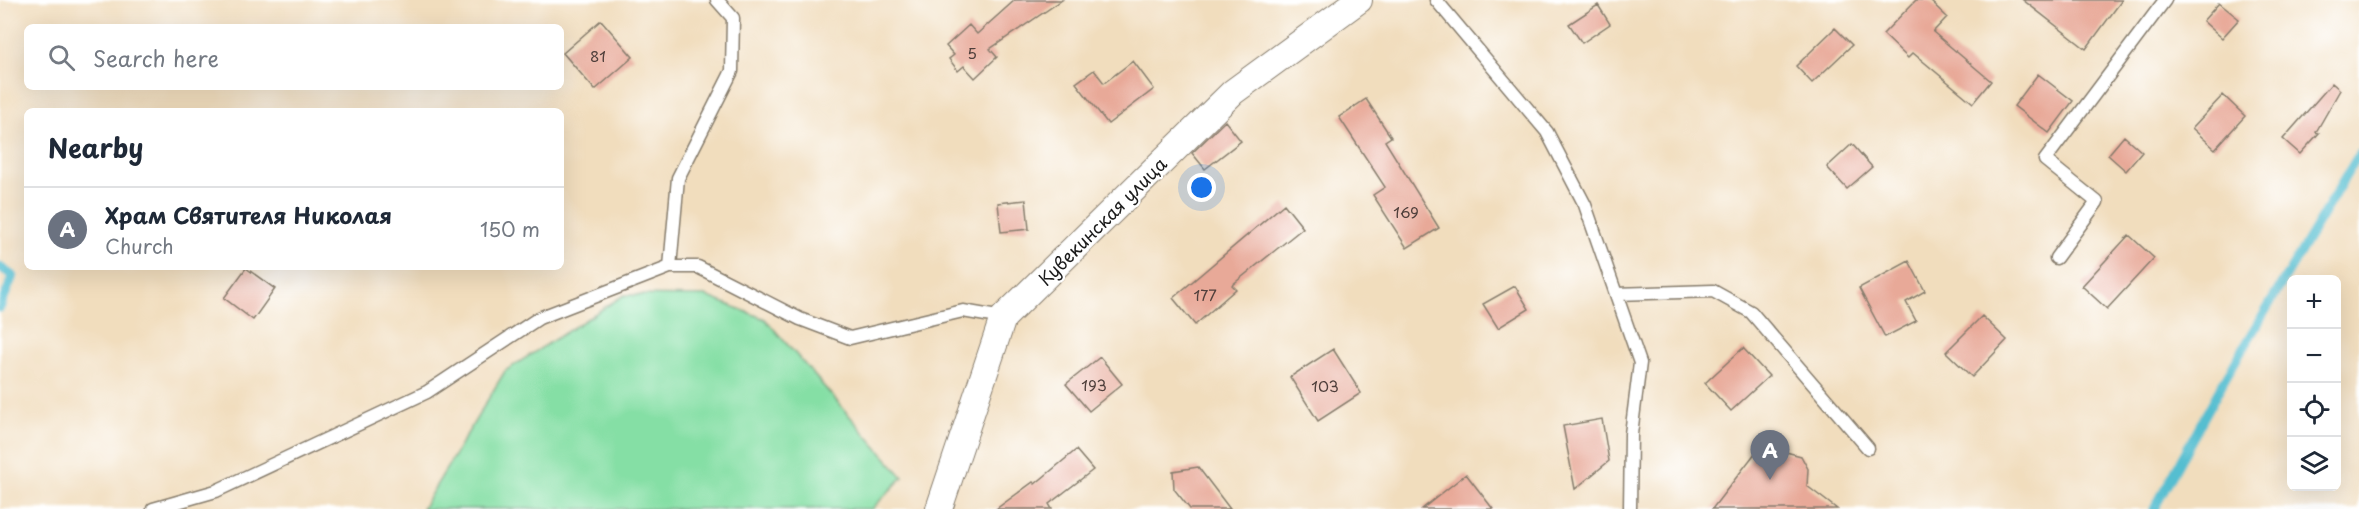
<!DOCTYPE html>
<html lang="en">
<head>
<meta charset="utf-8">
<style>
  body { margin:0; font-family:"Playpen Sans",sans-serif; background:#f2f2f3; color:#1f2937 }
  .controls { position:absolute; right:18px; bottom:18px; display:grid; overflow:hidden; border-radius:9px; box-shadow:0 6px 24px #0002 }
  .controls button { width:54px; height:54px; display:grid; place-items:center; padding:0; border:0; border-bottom:2px solid #e0e1e3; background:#fff; color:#1f2937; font:30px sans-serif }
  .you { position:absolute; left:1202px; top:188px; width:21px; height:21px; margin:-15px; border:4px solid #fff; border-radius:50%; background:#1a73e8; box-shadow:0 0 0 9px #1a73e833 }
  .badge { display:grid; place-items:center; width:39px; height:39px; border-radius:50%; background:#1f6fb2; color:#fff; font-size:20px; font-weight:700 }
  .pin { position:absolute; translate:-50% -50px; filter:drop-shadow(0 2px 3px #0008) }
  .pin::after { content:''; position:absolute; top:32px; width:21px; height:18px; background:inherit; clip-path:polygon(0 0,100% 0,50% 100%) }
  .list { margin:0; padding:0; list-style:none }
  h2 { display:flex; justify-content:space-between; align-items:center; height:78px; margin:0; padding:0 24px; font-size:26px }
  h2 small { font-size:20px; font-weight:400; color:#747a83 }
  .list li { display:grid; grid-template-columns:39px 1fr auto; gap:18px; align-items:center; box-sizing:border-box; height:84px; padding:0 24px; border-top:2px solid #e0e1e3 }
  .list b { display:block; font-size:22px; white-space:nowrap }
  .list p { margin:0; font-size:20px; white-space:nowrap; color:#747a83 }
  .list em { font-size:20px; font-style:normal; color:#747a83 }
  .icon { flex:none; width:33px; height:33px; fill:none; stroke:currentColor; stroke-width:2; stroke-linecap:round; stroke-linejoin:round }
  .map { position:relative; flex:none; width:2359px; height:509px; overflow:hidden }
  .search { position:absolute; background:#fff; box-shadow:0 6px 24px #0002; left:24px; top:24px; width:540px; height:66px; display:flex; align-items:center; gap:15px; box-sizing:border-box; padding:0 21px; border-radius:9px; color:#747a83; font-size:22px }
  .panel { position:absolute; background:#fff; box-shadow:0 6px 24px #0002; left:24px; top:108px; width:540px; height:162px; border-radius:9px }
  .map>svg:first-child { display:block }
  .green { fill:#85dfa5; stroke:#507e60; stroke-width:1.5 }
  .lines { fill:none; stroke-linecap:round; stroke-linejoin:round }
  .stream { stroke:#54bed0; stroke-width:9 }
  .building { fill:#e8a998 }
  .lane-casing { stroke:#867c6c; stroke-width:15 }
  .street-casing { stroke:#867c6c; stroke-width:28 }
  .lane { stroke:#fff; stroke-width:12 }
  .street { stroke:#fff; stroke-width:26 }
  .labels { text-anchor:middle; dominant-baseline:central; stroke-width:4.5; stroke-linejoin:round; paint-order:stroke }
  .number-label { font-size:15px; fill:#4f3f3b }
  .street-label { font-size:18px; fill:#1c1c1c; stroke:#fff }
</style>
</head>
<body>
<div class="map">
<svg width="2359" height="509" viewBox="0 0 2359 509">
  <rect width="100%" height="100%" fill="#fff"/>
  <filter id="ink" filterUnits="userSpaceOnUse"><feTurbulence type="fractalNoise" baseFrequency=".0167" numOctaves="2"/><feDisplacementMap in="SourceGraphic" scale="12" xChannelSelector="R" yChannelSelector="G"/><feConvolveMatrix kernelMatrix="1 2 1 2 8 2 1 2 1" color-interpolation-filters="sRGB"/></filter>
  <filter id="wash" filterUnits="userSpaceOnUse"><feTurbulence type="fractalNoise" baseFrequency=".008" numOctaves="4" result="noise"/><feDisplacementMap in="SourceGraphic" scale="24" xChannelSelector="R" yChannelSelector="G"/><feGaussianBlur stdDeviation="1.35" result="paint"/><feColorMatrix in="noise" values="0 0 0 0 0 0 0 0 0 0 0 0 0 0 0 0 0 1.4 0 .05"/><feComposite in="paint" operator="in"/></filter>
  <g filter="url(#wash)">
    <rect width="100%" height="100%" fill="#f1ddbd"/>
    <path class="green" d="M624,295L706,296L765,319L903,477L872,509H422L505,371Z"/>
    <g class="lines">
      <path class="stream" d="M0,267L13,276L0,308
        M2154,509L2225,379L2359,154"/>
    </g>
    <g id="blocks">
      <path class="building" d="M1015,0H1062L990,49L997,57L975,78L964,66L958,71L949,59L954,55L946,46L969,25L977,34Z
        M1916,0H1929L1947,17L1933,32L1991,81L1973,103L1913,53L1908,58L1883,34Z
        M2023,0H2122L2086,49Z
        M2219,3L2239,19L2222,38L2203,21Z
        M1598,5L1610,24L1582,43L1569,24Z
        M601,20L633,57L595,90L563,53Z
        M1835,28L1852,45L1812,83L1796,66Z
        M1133,61L1154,89L1108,124L1076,83L1094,70L1104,83Z
        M2038,74L2073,101L2049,133L2014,106Z
        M2332,83L2340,90L2316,132L2319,133L2300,154L2283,139Z
        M2223,95L2245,116L2215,149L2192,128Z
        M1366,99L1391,137L1385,141L1439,228L1407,248L1373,195L1385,187L1339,117Z
        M1225,121L1241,141L1205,169L1192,153Z
        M2124,136L2142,152L2126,171L2108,155Z
        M1852,144L1872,167L1847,189L1827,167Z
        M1026,200L1029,229L1001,232L998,203Z
        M1284,204L1303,228L1232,285L1236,289L1195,325L1173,298Z
        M2129,235L2154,258L2107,309L2082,286Z
        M1909,261L1925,291L1906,302L1916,321L1885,337L1859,288Z
        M246,268L275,289L253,320L224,298Z
        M1515,286L1529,309L1498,328L1483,304Z
        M1982,316L2007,340L1972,377L1946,352Z
        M1743,348L1769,376L1731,411L1705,383Z
        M1333,349L1361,393L1318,421L1290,377Z
        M1100,357L1122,384L1089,411L1066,384Z
        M1602,419L1609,461L1575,489L1563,426Z
        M1759,448L1771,457L1786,452L1801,456L1808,469L1807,486L1837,509H1712Z
        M1076,450L1093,470L1049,504L1052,509H996L1033,482L1035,484Z
        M1198,467L1230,509H1190L1174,489L1173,471Z
        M1466,474L1493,509H1422Z"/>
    </g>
  </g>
  <g filter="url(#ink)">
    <use href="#blocks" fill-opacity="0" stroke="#867c6c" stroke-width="1.5"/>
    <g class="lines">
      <defs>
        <path id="lane" d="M1436,0L1547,132L1585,205L1640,363L1631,434L1630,509
          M2056,258L2097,202L2045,160L2165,0
          M670,267L678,178L732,71L733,18L717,0
          M1616,294L1713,291L1751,312L1868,448
          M153,509L216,491L427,392L539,318L670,267H698L800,319L850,338L963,311L1003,318"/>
        <path id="street" d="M939,509L1003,318L1233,92L1359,0"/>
      </defs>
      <use href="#lane" class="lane-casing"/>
      <use href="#street" class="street-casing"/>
      <use href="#lane" class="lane"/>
      <use href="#street" class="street"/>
    </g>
  </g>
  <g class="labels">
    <g class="number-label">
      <text x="972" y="52">5</text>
      <text x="598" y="55">81</text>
      <text x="1406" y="211">169</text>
      <text x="1205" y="294">177</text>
      <text x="1094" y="384">193</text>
      <text x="1325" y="385">103</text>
    </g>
    <g class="street-label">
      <text transform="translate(1102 221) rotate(-45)">Кувекинская улица</text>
    </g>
  </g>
</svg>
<div class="controls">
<button>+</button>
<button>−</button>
<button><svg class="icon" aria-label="locate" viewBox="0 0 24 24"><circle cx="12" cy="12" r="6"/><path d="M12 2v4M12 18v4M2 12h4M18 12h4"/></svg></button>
<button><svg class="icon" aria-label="layers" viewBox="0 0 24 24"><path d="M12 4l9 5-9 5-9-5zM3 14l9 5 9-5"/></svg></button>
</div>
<div class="you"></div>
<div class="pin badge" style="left:1770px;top:480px;background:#6b7280">A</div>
<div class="search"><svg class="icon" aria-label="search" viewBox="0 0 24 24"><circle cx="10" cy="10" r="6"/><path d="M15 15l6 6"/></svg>Search here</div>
<section class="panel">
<h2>Nearby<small></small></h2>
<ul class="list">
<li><span class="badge" style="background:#6b7280">A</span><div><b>Храм Святителя Николая</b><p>Church</p></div><em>150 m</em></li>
</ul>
</section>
</div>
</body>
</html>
